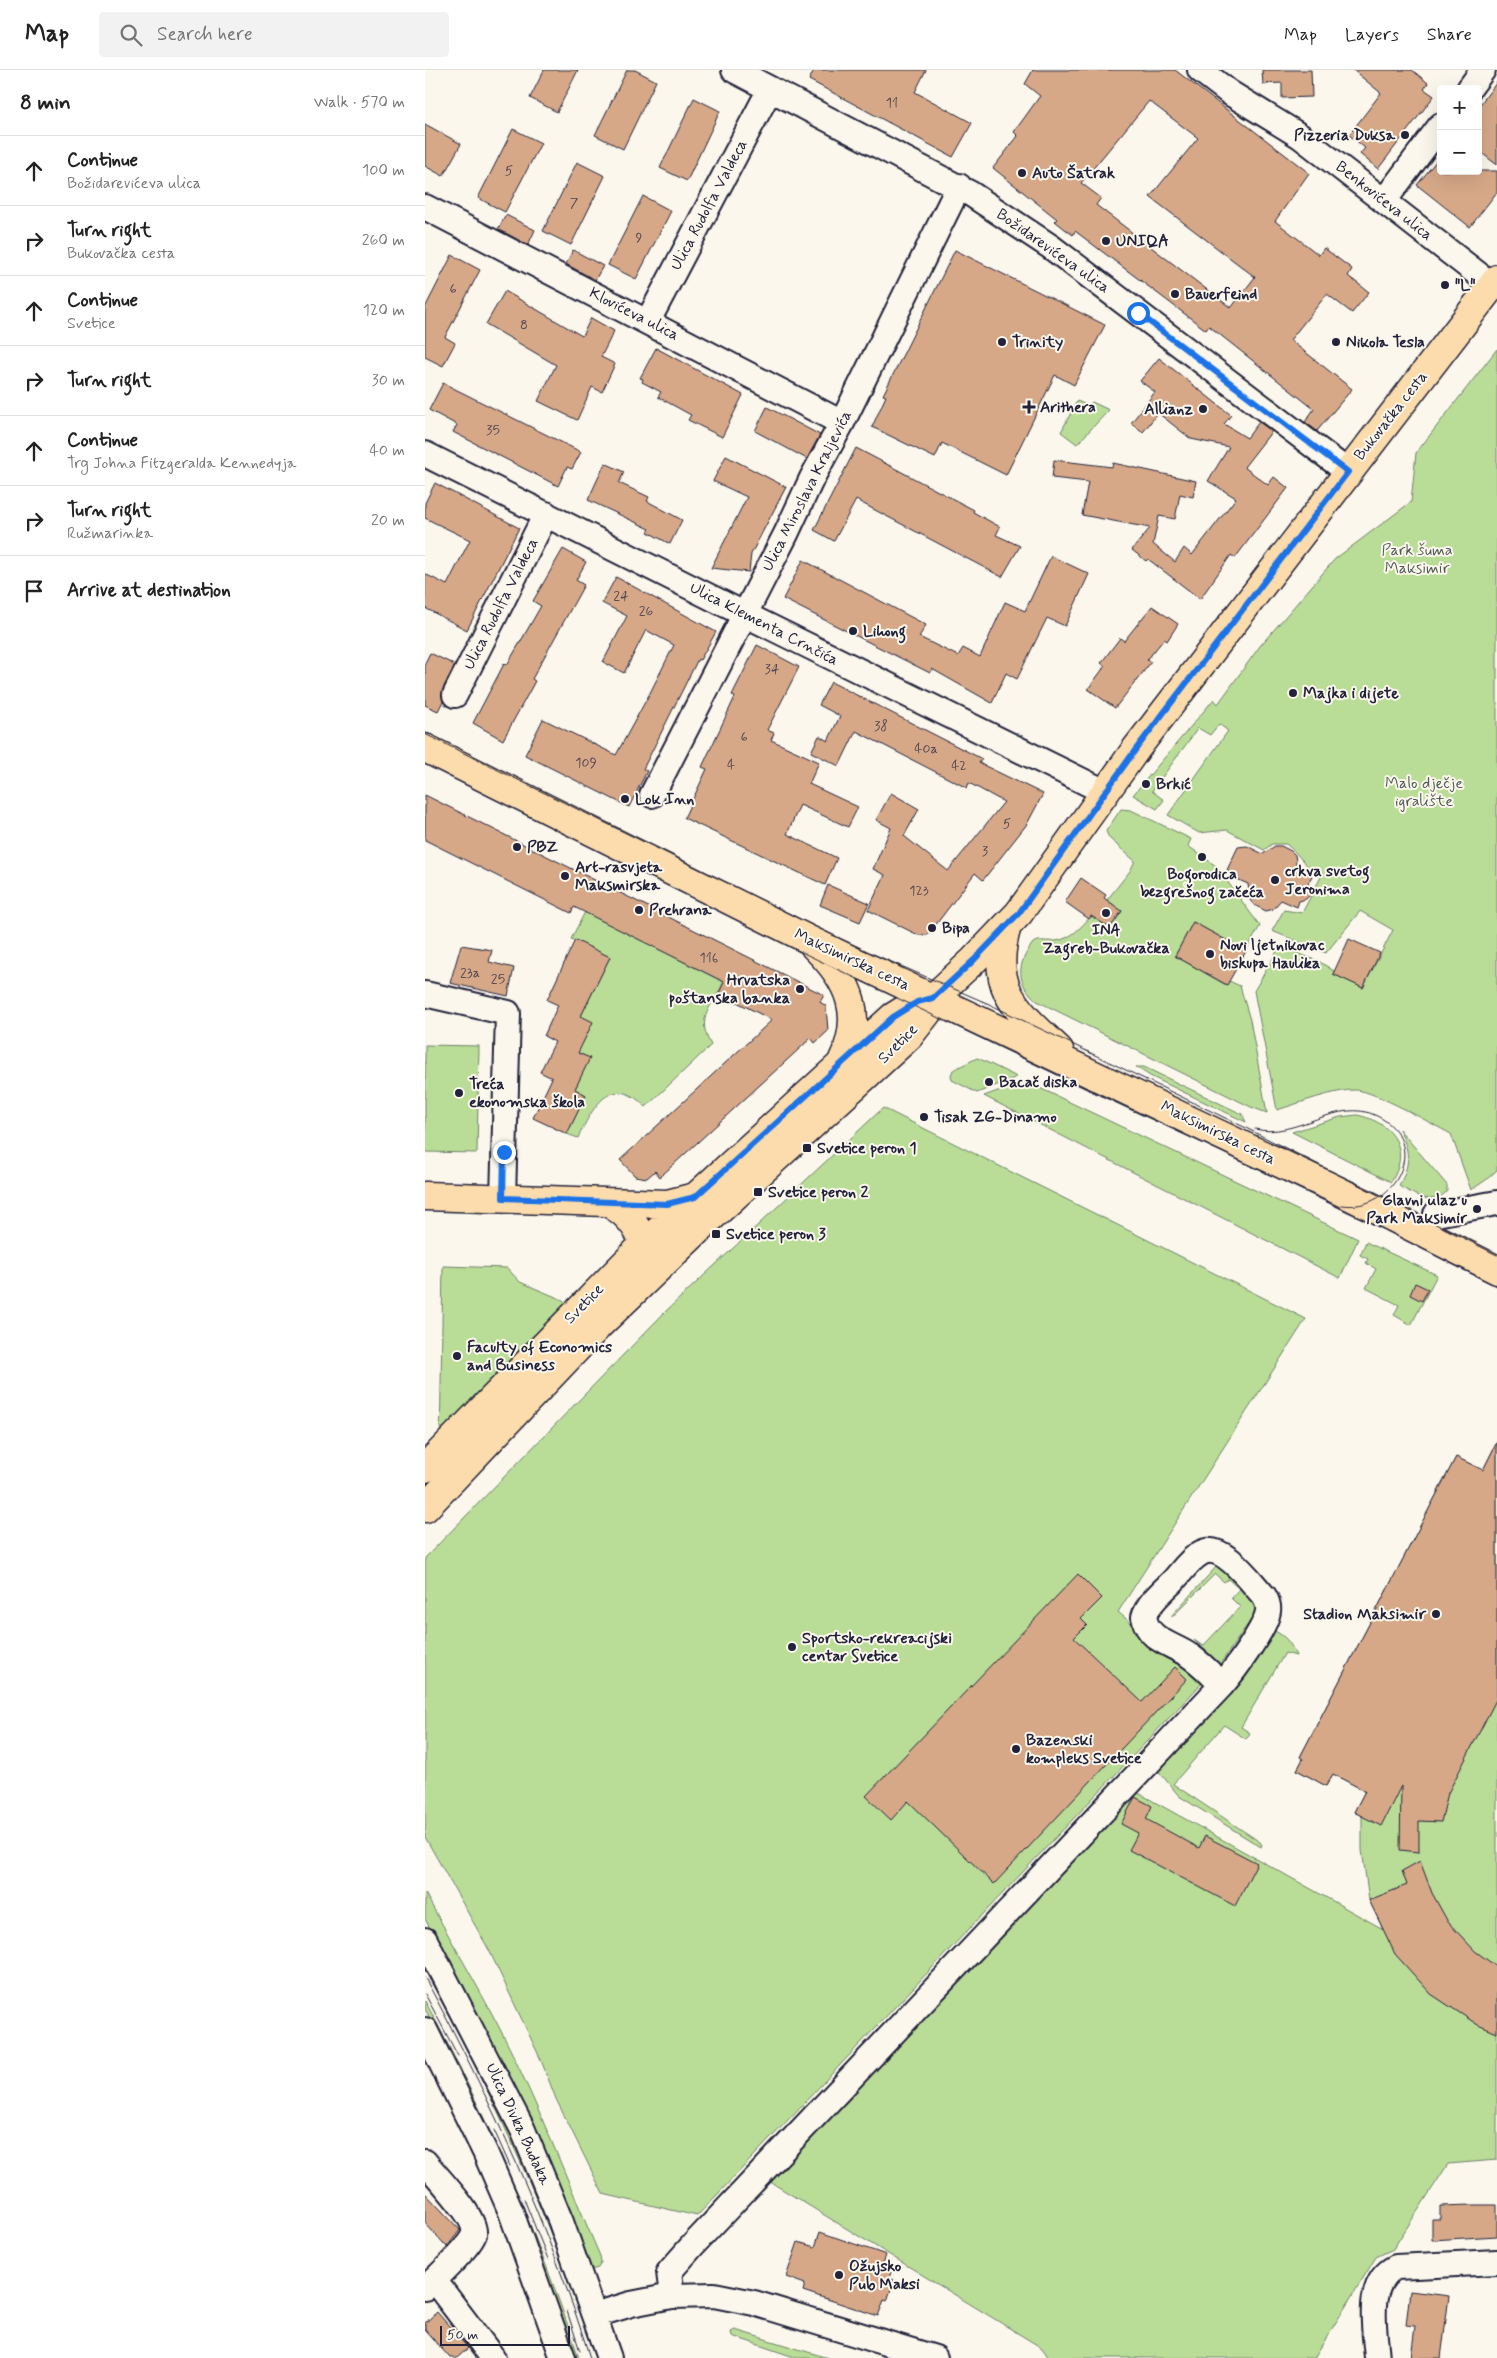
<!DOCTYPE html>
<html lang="en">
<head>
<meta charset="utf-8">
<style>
  body { margin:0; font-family:Mynerve,sans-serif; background:#f2f2f2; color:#222 }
  .controls { position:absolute; right:15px; top:15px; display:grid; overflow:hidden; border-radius:5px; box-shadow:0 5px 20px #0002 }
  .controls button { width:45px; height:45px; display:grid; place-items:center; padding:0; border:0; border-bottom:1px solid #e0e0e0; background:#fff; color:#222; font:25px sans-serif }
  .scale { position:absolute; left:15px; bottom:12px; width:130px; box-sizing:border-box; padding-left:5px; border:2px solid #22223b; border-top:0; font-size:14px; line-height:18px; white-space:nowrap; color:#22223b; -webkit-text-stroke:4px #fbf7ec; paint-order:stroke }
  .stop { position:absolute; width:15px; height:15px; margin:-11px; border:4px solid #1a73e8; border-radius:50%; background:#fff }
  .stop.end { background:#1a73e8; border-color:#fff; box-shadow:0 1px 5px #0008 }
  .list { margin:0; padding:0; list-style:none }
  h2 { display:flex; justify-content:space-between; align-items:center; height:65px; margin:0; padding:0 20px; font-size:21px }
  h2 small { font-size:16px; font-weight:400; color:#767676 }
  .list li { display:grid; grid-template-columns:32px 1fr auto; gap:15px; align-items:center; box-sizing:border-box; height:70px; padding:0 20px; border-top:1px solid #e0e0e0 }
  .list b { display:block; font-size:19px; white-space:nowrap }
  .list p { margin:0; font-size:16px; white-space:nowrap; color:#767676 }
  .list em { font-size:16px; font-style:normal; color:#767676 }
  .icon { flex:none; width:28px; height:28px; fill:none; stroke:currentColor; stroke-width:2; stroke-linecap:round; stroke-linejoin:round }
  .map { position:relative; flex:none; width:1072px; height:2288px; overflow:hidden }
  header { display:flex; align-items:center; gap:30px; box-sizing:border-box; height:70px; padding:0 25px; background:#fff; border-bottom:1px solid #e0e0e0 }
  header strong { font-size:24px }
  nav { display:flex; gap:28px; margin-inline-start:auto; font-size:18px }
  .search { width:350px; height:45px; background:#f2f2f2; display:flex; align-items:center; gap:12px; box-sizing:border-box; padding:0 18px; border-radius:5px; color:#767676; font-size:19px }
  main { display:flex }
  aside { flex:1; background:#fff }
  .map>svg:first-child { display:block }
  .green { fill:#b9dd97; stroke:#6e8069 }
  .building { fill:#d6a888; stroke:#22223b; fill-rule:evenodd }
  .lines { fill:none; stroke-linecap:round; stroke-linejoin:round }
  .minor-casing { stroke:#22223b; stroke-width:28 }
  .major-casing { stroke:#22223b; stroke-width:31 }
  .minor { stroke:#fbf7ec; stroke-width:24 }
  .major { stroke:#fcdcac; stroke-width:28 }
  .tram { stroke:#22223b; stroke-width:1 }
  .route { stroke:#1a73e8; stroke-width:6 }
  .poi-dot { fill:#22223b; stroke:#fbf7ec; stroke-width:2 }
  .labels { text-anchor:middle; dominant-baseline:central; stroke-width:4; stroke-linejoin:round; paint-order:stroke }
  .number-label { font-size:14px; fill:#4f444e }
  .poi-label { font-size:16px; font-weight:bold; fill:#22223b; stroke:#fbf7ec; text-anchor:start }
  .street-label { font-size:16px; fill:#22223b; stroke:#fbf7ec }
  .park-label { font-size:16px; fill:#4f5a57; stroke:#fbf7ec }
</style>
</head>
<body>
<header>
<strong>Map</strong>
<div class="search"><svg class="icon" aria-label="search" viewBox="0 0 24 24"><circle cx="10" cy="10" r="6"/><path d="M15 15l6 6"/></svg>Search here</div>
<nav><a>Map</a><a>Layers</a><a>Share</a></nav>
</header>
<main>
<aside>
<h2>8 min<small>Walk · 570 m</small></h2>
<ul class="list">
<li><svg class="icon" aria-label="ahead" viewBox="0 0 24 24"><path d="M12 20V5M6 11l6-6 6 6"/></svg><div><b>Continue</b><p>Božidarevićeva ulica</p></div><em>100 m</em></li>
<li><svg class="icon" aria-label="right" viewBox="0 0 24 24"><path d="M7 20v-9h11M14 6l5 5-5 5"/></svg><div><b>Turn right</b><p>Bukovačka cesta</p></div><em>260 m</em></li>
<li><svg class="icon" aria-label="ahead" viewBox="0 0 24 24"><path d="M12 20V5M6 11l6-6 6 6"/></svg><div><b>Continue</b><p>Svetice</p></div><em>120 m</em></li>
<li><svg class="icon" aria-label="right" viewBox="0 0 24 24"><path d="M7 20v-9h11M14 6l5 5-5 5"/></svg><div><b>Turn right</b></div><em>30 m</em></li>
<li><svg class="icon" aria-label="ahead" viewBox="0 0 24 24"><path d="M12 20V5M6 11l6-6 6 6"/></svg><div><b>Continue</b><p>Trg Johna Fitzgeralda Kennedyja</p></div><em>40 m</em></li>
<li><svg class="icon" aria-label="right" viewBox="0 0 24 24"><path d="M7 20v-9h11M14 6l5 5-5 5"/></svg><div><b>Turn right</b><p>Ružmarinka</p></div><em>20 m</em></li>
<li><svg class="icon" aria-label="arrive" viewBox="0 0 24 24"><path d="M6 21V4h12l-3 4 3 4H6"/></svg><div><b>Arrive at destination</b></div></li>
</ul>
</aside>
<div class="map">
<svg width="1072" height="2288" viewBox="0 0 1072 2288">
  <rect width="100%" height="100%" fill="#fbf7ec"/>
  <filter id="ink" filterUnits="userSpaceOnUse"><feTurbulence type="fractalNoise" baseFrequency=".02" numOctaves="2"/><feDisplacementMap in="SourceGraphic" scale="10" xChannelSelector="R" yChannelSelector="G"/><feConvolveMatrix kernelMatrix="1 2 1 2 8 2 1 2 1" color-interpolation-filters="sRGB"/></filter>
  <g filter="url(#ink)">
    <path class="green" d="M1072,279V1100L1061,1110L1046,1120L1026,1064C1005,1053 952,1022 931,1020C911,1019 872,1034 852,1040L829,921L855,876L895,892L909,901L908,904L938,918L968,860L935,841L901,883L847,861L859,840L877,843L896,807C882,799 874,784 861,774H847L839,780L802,760L774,763L743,745L803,661L794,654L785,665L773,658L727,721L739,730L732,739L708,725L789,629L793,634L835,576L910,489L986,432L991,383Z
      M652,331L664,336L667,332L684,340L652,374L636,362Z
      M696,739L706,740L766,769L763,776L791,796L835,856L821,881L768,852L750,886L801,915L804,911L815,916L825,950L842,1043L826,1037L612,931C591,912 591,896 608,873C614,869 621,872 628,871C645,871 658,855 666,846L685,858L697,841L682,830L705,801L710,791L684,768L681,761Z
      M160,842L299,912C287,937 270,947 286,975L221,1037C185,1001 167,1039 153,1068L142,1064L161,1025L150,1019L164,988L153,983L156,946L185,887L146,869Z
      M0,975L54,976L52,1083L0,1082Z
      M552,988L555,989L592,1007L552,1023L527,1010L526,1005L528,1000Z
      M711,997H719L817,1044L821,1052L725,1006Z
      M600,1011L933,1169L915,1208L559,1026Z
      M458,1038L881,1249L693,1542L777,1613L272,2146L178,2124L131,2029L116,1990L64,1880L0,1767V1488L241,1241Z
      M932,1045C967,1052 987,1079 966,1112L867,1062L915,1047Z
      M974,1059L1022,1115V1121C1008,1138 989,1124 974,1116C986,1093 985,1082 974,1059Z
      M941,1172L1012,1205L986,1255L969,1245L974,1235L941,1218L951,1199L941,1193L943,1189L935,1185Z
      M18,1196L82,1198L95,1212L138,1230L146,1238L15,1375Z
      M1072,1372V2090L1023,2094L968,2179L951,2187L889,2288H624L617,2278L342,2110L708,1720L958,1859L944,1830L937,1780V1746L929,1742L940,1721L908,1704L901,1716L872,1700L878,1689L875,1687L1031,1387L1058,1400Z
      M793,1495L827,1525L833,1540L795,1594L769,1570L778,1576L815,1537L806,1528L814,1519L803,1509L799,1512L790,1504L747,1547V1545Z
      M848,1555L851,1556L850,1561C861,1567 866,1573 871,1586L860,1583L816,1657L825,1663L821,1669L799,1655L748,1714L835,1772L837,1775L836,1777L754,1726L731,1698Z
      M0,1823C32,1882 67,1939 95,2000C124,2062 148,2124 175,2186L176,2193L173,2198L166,2200L91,2023L51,1943L0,1849Z
      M0,1891L81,2050L119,2136L174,2288H170C128,2154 68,2024 0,1901Z
      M0,1931C62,2045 113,2165 154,2288H150L130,2231L13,1963L0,1939Z
      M310,2260L403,2288H372L307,2266L306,2262Z"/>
    <path class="building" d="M119,0H153L132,42L105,28Z
      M202,0H210L231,11L198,79L170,65Z
      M389,0H501L490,22L547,53L528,87L384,10Z
      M608,0H750L884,103L850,151L894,185L899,178L927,199L923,206L944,222L927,243L902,224L865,270L927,319L892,361L880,352L889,339L784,256L781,260L650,161L648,165L640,159L630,151L632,149L568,98L593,66L589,62L615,26L600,14ZM724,31L773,68L725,127L830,207L806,238L671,135L676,128L656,113Z
      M837,0H886L887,27L857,28V13L838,14Z
      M928,0H987L1003,13L999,19L1009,26L953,99L935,84L940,78L924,65L956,23Z
      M1072,12V95L1053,80V37Z
      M269,28L295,41L262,111L235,98Z
      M0,54L36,74L18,106L0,96Z
      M88,59L116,73L80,142L53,128Z
      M1016,85V101H1072V122L1045,157L992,115Z
      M152,92L180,106L146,175L118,161Z
      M218,126L246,141L211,209L183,195Z
      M81,145L110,160L103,175L73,159Z
      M148,180L178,196L170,210L141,194Z
      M530,180L680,255L649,315L630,305L581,405L517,373L510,388L447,357L461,326L458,325Z
      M27,185L55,200L20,267L30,273L18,296L0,287V238Z
      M80,221L157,266L166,248L189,261L176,287L190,294L177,322L167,317L152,350L113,331L131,295L61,254Z
      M231,278L318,325L297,367L263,350L266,345L233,327L236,322L217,312L218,309L215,308Z
      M734,288L806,345L799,354L822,368L834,352L847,361L819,397L843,415L849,407L863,418L810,488L806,485L775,529L723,489L721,491L707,480L725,458L657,445L663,412L627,408L629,390L687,397L688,393L771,411L768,427L755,424L750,449L734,446L728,474L750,492L759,478L767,485L811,428L783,411L804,377L766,369L733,343L718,362L706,353L730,322L715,311Z
      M18,313L156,382L147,399L142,397L133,416L28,362L32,355L4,340Z
      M342,337L395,365L382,389L330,361Z
      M431,378L549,440L548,442L575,457L571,465L595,476L577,507L431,430L409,471L389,460Z
      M301,386L361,417L326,484L324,502L286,498L322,427L288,411Z
      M180,393L199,402L194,413L224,427L222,431L257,450L245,474L223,462L225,459L163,430Z
      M10,413L94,458L42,560L0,538V504L22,515L45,470L0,448V433Z
      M138,479L161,492L151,510L159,515L107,609L110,611L78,670L48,653L79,594L82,595L116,536L108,531Z
      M626,486L664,504L640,556L622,548L592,609L581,603L567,633L507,599L505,603L358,529L378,490L501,555L494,567L533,586L538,578L555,587L580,532L600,541Z
      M191,507L291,562L275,590L273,589L218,699L222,701L204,737L100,685L118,649L191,685L225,623L249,575L221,560L199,603L178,592L202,546L177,533Z
      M727,536L753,554L742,571L739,569L722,590L726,592L690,638L663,619L680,596L676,593L695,568L699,571Z
      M332,575L374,597L342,660L349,663L346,670L394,692L384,714L433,737L423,757L375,735L362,764L412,788L400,815L259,748L282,699L277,697L310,627L307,625Z
      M5,583L30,595L18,619V631L13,641L0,635V593Z
      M406,612L557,689L554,693L618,724L602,754L558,810L550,803L503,865H493L443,840L460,805L448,799L466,758L451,750L466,723L494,739L479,766L523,801L579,732L544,713L542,718L431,661L414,696L386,682L394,666L403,671L415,646L394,635Z
      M0,725L399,925L395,932L401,936L403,961L390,973L386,968L235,1107L230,1101L222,1108L210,1106L195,1090L347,950L294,923L299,912L149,837L146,843L0,770Z
      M822,776L838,784L850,776H856L866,781L870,785L872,799L887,806L883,813L886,819V824L881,829L874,831L872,837L856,830L848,839L841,841L829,835L825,830L823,814L807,807L802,800L813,777Z
      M656,808L681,825L679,828L697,841L685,858L666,846L664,849L640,832Z
      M403,815L444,833L435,852L395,835Z
      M768,852L821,881L802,915L750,886Z
      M924,869L955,883L938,918L908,904Z
      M150,870L185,887L156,946L168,952L153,983L165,988L150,1019L161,1025L142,1064L108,1048L127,1008L115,1002L130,972L119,966L133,935L122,930Z
      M36,875L67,880L64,892L89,898L83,926L25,913Z
      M990,1213L1003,1219L997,1231L985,1225Z
      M1072,1372V1628L1023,1723L1016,1752L994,1751V1782L975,1780L976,1716L956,1756L929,1742L940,1721L908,1704L901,1716L872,1700L878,1689L875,1687L1031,1387L1058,1400Z
      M653,1504L677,1528L656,1549L662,1555L649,1568L717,1632L750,1597L762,1609L569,1814L483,1731L466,1750L441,1726Z
      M710,1727L727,1736L721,1749L774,1778L780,1766L832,1793L810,1836L704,1780L713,1763L696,1754Z
      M995,1791L1007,1823L1023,1852L1050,1881L1072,1897V1963L1053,1955L1006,1924L970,1884L944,1830L982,1815L977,1801Z
      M0,2123L35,2160L22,2177L0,2153Z
      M1047,2135H1072V2166L1007,2170V2149H1015V2136Z
      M395,2162L461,2185L456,2199L466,2202L464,2208L469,2210L462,2231L459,2230L453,2246L378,2221L380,2214L361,2207L373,2172L390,2177Z
      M985,2221L1024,2226L1016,2288H986L990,2256L981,2255Z
      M12,2242L43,2278L32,2288H25L0,2260V2253Z"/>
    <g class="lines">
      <defs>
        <path id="minor" d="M309,0L546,124L626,177L923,402
          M775,0L805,23L875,66L1067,215
          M1044,19L1058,0
          M959,131L1016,55
          M0,137L417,353
          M223,251L345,19
          M0,384L333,551L680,722
          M30,625L121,444
          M227,725L361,464L387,408L417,353L534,116
          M0,924L83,943L78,1128
          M1011,1144L1072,1133
          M0,1870L98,2060L136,2152L184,2288
          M0,1960L60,2082L86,2142L138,2288
          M0,2092C11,2106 52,2147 49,2164C46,2175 10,2210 0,2218
          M9,2210L68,2288
          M247,2226L244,2202L267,2176L797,1615C809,1601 841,1558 843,1541C844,1535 842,1531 839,1526C826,1512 797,1471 776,1483C765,1489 756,1502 748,1511C738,1521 723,1533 719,1547C723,1571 748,1574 765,1586C777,1594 787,1605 797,1615
          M170,2245L206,2234L247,2226L289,2225L329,2233L510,2288
          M952,2288C950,2259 939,2213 971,2197L1072,2192"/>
        <path id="major" d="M0,678L382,869L941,1134L1072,1200
          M582,856C563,919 592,940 634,980
          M390,877C425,911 440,946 417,992
          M508,928L549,890L594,843L711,679L1072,209
          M0,1126L181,1132C205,1142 221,1167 223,1192
          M181,1132L242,1134L270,1127
          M0,1398L219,1174L468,947L492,932L508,928
          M0,1438L174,1255L279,1154L484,966L502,943L508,928"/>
      </defs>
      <use href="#minor" class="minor-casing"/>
      <use href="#major" class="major-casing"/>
      <use href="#minor" class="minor"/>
      <use href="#major" class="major"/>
      <path class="tram" d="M0,664L432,877L564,934L819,1057L1072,1185
        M0,694L366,877L672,1024L911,1135L1072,1216
        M830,1059C870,1070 913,1026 952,1046C1006,1072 971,1143 916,1135
        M0,1908C66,2030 124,2156 165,2288
        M0,1924L33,1986
        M69,2060L85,2096
        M99,2129L123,2189
        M142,2241L155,2281"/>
    </g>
  </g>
  <g class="lines" filter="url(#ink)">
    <path class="route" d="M79,1082L78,1128L242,1134L270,1127L468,947L492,932L508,928L549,890L594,843L711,679L923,402L713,243"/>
  </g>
  <g class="poi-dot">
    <circle cx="980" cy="65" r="5"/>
    <circle cx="597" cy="103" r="5"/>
    <circle cx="681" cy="171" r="5"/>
    <circle cx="1020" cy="215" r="5"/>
    <circle cx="750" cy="224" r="5"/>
    <circle cx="577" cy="272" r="5"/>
    <circle cx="911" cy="272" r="5"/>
    <path d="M601.5 329.5h5v5h5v5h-5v5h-5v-5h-5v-5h5z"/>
    <circle cx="778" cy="339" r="5"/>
    <circle cx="428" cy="561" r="5"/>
    <circle cx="868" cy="623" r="5"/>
    <circle cx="721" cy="714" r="5"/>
    <circle cx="200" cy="729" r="5"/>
    <circle cx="92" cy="777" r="5"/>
    <circle cx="777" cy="787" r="5"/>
    <circle cx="140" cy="806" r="5"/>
    <circle cx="850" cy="810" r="5"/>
    <circle cx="214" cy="840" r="5"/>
    <circle cx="681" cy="843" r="5"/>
    <circle cx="507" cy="858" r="5"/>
    <circle cx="785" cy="884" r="5"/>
    <circle cx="375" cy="919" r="5"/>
    <circle cx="564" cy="1012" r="5"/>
    <circle cx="34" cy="1023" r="5"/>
    <circle cx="499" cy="1047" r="5"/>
    <rect x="377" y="1073" width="10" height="10" rx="2.5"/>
    <rect x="328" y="1117" width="10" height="10" rx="2.5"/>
    <circle cx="1052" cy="1139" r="5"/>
    <rect x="286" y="1159" width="10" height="10" rx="2.5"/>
    <circle cx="32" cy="1286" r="5"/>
    <circle cx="1011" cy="1544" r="5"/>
    <circle cx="367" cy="1577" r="5"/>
    <circle cx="591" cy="1679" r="5"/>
    <circle cx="414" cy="2205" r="5"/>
  </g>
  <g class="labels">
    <g class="number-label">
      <text x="467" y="33">11</text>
      <text x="84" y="101">5</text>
      <text x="149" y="133">7</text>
      <text x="214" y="168">9</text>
      <text x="28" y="219">6</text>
      <text x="99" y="255">8</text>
      <text x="68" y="360">35</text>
      <text x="196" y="526">24</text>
      <text x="221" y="541">26</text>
      <text x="347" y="599">34</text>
      <text x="456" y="656">38</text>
      <text x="319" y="667">6</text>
      <text x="501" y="679">40a</text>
      <text x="161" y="693">109</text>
      <text x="306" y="695">4</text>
      <text x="534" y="696">42</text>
      <text x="582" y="754">5</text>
      <text x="560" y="781">3</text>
      <text x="494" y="821">123</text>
      <text x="284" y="888">116</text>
      <text x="45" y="903">23a</text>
      <text x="73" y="909">25</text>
    </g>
    <g class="poi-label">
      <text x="970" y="65" text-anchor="end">Pizzeria Duksa</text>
      <text x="607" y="103">Auto Šatrak</text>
      <text x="691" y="171">UNIQA</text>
      <text x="1030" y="215">"L"</text>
      <text x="760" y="224">Bauerfeind</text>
      <text x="587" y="272">Trinity</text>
      <text x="921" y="272">Nikola Tesla</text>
      <text x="615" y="337">Arithera</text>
      <text x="768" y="339" text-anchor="end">Allianz</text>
      <text x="438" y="561">Lihong</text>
      <text x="878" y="623">Majka i dijete</text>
      <text x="731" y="714">Brkić</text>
      <text x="210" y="729">Lok Inn</text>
      <text x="102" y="777">PBZ</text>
      <text x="150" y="797">Art-rasvjeta<tspan x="150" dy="18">Maksmirska</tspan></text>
      <text x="860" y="801">crkva svetog<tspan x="860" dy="18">Jeronima</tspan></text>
      <text x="777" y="804" text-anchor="middle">Bogorodica<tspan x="777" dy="18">bezgrešnog začeća</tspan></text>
      <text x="224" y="840">Prehrana</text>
      <text x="517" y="858">Bipa</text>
      <text x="681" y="860" text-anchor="middle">INA<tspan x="681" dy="18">Zagreb-Bukovačka</tspan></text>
      <text x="795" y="875">Novi ljetnikovac<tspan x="795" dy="18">biskupa Haulika</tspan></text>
      <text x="365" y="910" text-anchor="end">Hrvatska<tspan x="365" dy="18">poštanska banka</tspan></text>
      <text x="574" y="1012">Bacač diska</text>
      <text x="44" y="1014">Treća<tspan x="44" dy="18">ekonomska škola</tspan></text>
      <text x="509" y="1047">Tisak ZG-Dinamo</text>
      <text x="392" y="1078">Svetice peron 1</text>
      <text x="343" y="1122">Svetice peron 2</text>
      <text x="1042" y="1130" text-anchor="end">Glavni ulaz u<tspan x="1042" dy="18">Park Maksimir</tspan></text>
      <text x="301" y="1164">Svetice peron 3</text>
      <text x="42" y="1277">Faculty of Economics<tspan x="42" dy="18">and Business</tspan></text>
      <text x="1001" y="1544" text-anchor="end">Stadion Maksimir</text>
      <text x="377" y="1568">Sportsko-rekreacijski<tspan x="377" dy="18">centar Svetice</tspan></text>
      <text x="601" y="1670">Bazenski<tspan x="601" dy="18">kompleks Svetice</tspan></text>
      <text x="424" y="2196">Ožujsko<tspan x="424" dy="18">Pub Maksi</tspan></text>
    </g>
    <g class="street-label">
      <text transform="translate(959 131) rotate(38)">Benkovićeva ulica</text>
      <text transform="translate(284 135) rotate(-62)">Ulica Rudolfa Valdeca</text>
      <text transform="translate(628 181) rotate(35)">Božidarevićeva ulica</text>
      <text transform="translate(209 244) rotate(27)">Klovićeva ulica</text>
      <text transform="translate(966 346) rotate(-52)">Bukovačka cesta</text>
      <text transform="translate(382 421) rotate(-63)">Ulica Miroslava Kraljevića</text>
      <text transform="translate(76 534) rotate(-63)">Ulica Rudolfa Valdeca</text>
      <text transform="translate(339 554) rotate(27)">Ulica Klementa Crnčića</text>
      <text transform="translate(427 890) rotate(25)">Maksimirska cesta</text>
      <text transform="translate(473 974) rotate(-45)">Svetice</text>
      <text transform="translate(793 1063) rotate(26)">Maksimirska cesta</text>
      <text transform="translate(159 1234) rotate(-46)">Svetice</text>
      <text transform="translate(93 2054) rotate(65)">Ulica Divka Budaka</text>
    </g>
    <g class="park-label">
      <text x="992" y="480">Park šuma<tspan x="992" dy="18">Maksimir</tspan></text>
      <text x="999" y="713">Malo dječje<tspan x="999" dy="18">igralište</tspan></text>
    </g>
  </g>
</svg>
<div class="controls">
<button>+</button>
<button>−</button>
</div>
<div class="scale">50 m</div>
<div class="stop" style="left:713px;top:243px"></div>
<div class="stop end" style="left:79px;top:1082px"></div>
</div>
</main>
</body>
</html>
